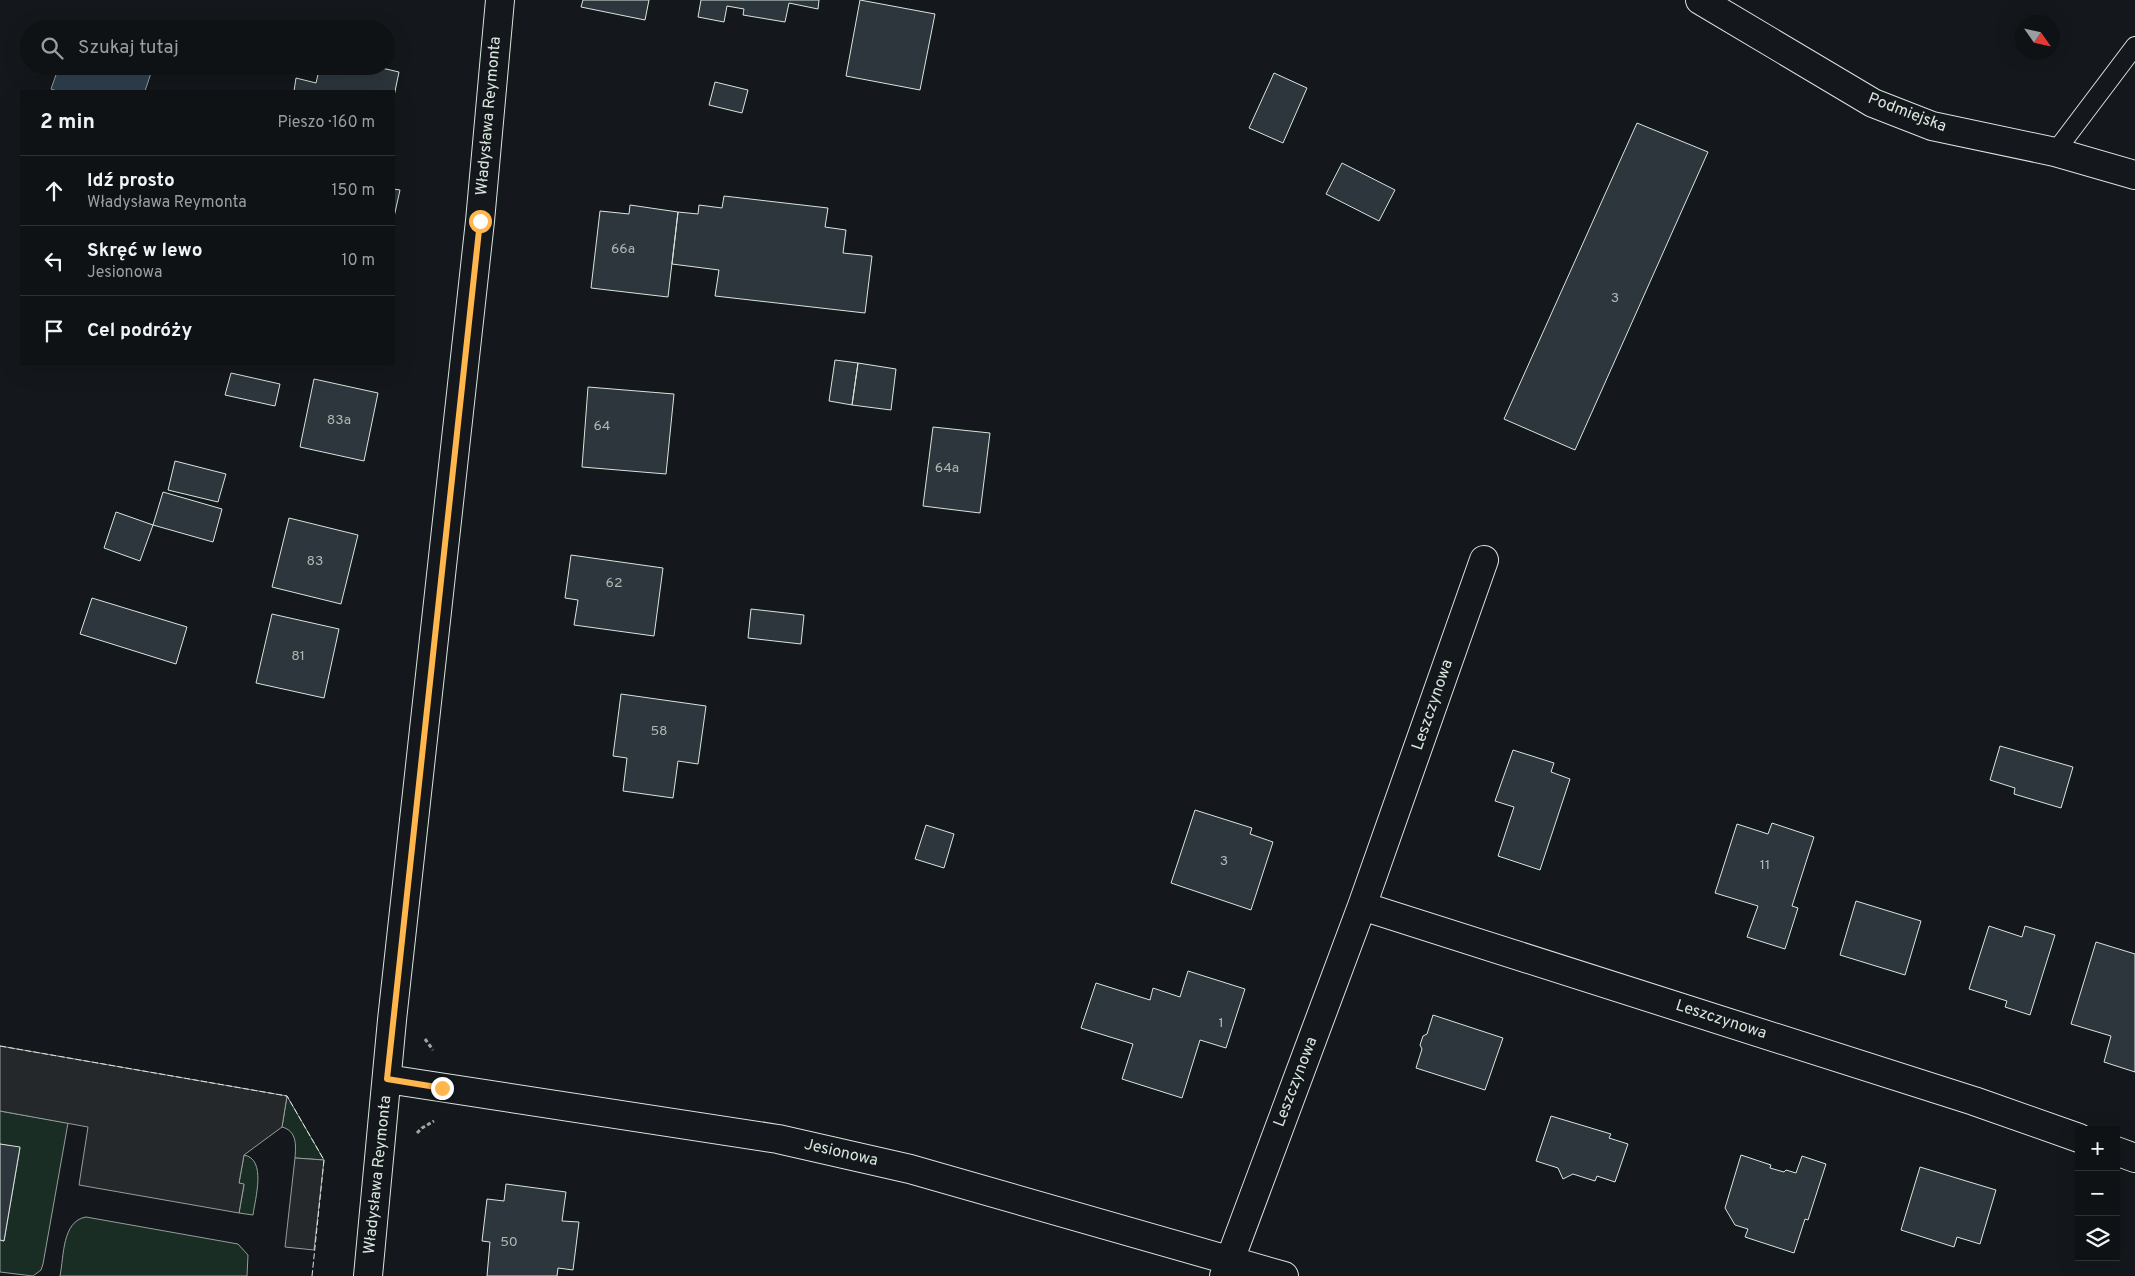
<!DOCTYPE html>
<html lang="pl">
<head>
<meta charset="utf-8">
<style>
  body { margin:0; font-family:Overpass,sans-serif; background:#1d2022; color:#f1f3f6 }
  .controls { position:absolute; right:15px; bottom:15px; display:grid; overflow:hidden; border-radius:0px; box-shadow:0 5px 20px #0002 }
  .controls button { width:45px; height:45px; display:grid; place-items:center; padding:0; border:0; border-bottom:1px solid #2f3234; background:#0f1215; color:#f1f3f6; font:25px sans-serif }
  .compass { position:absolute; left:2015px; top:15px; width:45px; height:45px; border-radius:50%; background:#0f1215; box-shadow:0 5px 20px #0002; rotate:124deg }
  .stop { position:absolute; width:15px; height:15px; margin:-11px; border:4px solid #ffb74d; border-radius:50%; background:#fff }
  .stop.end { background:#ffb74d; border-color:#fff; box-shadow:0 1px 5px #0008 }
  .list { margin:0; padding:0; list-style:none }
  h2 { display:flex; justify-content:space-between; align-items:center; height:65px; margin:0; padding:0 20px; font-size:21px }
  h2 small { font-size:16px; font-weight:400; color:#9b9ea0 }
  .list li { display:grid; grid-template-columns:32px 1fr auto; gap:15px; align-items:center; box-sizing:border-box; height:70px; padding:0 20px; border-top:1px solid #2f3234 }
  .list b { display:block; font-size:19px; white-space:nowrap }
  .list p { margin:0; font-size:16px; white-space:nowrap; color:#9b9ea0 }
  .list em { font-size:16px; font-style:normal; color:#9b9ea0 }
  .icon { flex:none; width:28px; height:28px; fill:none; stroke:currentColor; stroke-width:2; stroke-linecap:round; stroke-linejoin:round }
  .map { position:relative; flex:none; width:2135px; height:1276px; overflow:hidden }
  .search { position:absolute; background:#0f1215; box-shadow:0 5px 20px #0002; left:20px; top:20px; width:375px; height:55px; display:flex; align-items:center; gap:12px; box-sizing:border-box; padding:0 18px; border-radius:28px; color:#9b9ea0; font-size:19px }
  .panel { position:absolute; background:#0f1215; box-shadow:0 5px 20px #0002; left:20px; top:90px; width:375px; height:275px; border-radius:0px }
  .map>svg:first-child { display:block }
  .green { fill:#1a2d24; stroke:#939e99 }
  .parking { fill:#24282b; stroke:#939e99 }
  .water { fill:#2f3f4d; stroke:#939e99 }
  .building { fill:#2c363c; stroke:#d8e6dc }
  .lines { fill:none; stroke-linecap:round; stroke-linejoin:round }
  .service-casing { stroke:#d8e6dc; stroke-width:20 }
  .minor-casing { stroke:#d8e6dc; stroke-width:30 }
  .path { stroke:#9da8a2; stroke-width:3; stroke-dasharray:4 2.5; stroke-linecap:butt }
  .service { stroke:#14181c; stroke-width:18 }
  .minor { stroke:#14181c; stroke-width:28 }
  .fence { stroke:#d8e6dc; stroke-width:1; stroke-dasharray:6 2.5; stroke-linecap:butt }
  .route { stroke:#ffb74d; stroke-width:6 }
  .labels { text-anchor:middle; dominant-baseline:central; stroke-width:4; stroke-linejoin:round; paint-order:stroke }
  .number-label { font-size:14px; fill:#adbab4 }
  .street-label { font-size:16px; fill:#d8e6dc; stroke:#14181c }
</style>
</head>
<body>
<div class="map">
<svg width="2135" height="1276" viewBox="0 0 2135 1276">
  <rect width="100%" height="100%" fill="#14181c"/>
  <path class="green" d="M287,1096L324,1160L295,1158C296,1145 297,1131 282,1127Z
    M0,1111L68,1123L43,1264L41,1270L33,1276L0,1272V1240L4,1241L20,1148L0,1144Z
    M244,1155C267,1159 255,1199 253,1215L239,1213L244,1185L239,1183Z
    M86,1217L238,1244L248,1255L247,1276H60C64,1256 62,1221 86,1217Z"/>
  <path class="parking" d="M0,1046L287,1096L282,1127L244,1155L239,1183L244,1184L239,1213L79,1185L88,1127L0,1111Z
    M295,1158L324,1160L314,1250L285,1247Z"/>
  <path class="water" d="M59,66H141L152,70L145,91H57L51,89Z"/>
  <path class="building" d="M583,0H649L645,20L581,7Z
    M701,0H819L818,9L789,3L785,22L743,15L744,9L727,6L724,22L698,17Z
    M860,0L935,14L920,90L846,76Z
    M320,66H373L399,72L394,96V91H294L296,78L316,83Z
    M1274,73L1307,88L1283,143L1249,128Z
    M715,82L748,90L742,113L709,105Z
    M1637,123L1708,152L1575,450L1504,419Z
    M1342,163L1395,190L1379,221L1326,194Z
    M394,189L400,190L394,217Z
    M724,196L828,208L825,227L846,230L843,253L872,256L865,313L715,296L719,270L672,264L678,212L698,214L699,205L722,208Z
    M630,205L678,212L668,297L591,288L600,211L629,214Z
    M835,360L858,363L852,405L829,401Z
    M858,363L896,369L891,410L852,405Z
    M231,373L280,384L275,406L225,395Z
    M314,379L378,393L364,461L300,447Z
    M588,387L674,394L666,474L582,467Z
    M933,427L990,433L980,513L923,506Z
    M175,461L226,474L218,502L168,490Z
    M163,492L222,509L213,542L153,525Z
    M116,512L153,525L140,561L104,548Z
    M289,518L358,535L341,604L272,587Z
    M571,555L663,568L654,636L574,625L578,600L565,598Z
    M92,598L187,627L176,664L80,634Z
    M751,609L804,615L801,644L748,638Z
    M272,614L339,629L324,698L256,683Z
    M621,694L706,706L698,764L678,761L673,798L623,791L627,758L613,756Z
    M2000,746L2073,767L2061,808L2014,794L2015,788L1990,780Z
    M1513,750L1554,763L1551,772L1570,779L1540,870L1498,856L1514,807L1495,801Z
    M1195,810L1252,828L1250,834L1273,842L1251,910L1171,883Z
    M1772,823L1814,837L1792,906L1798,908L1785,949L1747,937L1758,906L1715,893L1737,824L1768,834Z
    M926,825L954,834L944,868L915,859Z
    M1856,901L1921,921L1905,975L1840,955Z
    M1989,926L2022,937L2025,926L2055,935L2030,1015L2005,1007L2007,1001L1969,989Z
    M2096,942L2135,954V1072L2104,1062L2111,1036L2071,1024Z
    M1188,971L1245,989L1226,1048L1200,1040L1182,1098L1122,1079L1133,1044L1081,1028L1096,983L1150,1000L1153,988L1180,997Z
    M1433,1015L1503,1038L1485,1090L1416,1068L1422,1049L1420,1045L1423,1036L1427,1034Z
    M1551,1116L1611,1134L1609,1138L1628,1144L1615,1182L1597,1176L1595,1181L1573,1174L1563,1179L1558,1168L1536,1161Z
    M0,1144L20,1147L4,1241L0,1240Z
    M1741,1155L1771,1165L1770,1168L1784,1172L1786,1170L1796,1173L1802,1156L1826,1164L1808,1220L1805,1219L1794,1253L1745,1237L1748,1229L1735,1225L1725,1208Z
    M1920,1167L1996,1190L1980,1244L1957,1237L1954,1247L1901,1230Z
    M506,1184L566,1192L562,1221L579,1222L573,1270L558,1268L557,1276H487L490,1242L482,1241L487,1199L504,1201Z"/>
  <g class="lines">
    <defs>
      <path id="service" d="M2055,152L2135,46"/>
      <path id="minor" d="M1700,0L1873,103L1932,126L2055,152L2135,175
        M1362,906L1974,1101L2079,1138
        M387,1079L778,1139L910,1169L1284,1276
        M2116,1151L2135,1158
        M368,1276L392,1020L480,221L500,0
        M1224,1276L1362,906L1484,560"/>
    </defs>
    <use href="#service" class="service-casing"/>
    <use href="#minor" class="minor-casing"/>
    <path class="path" d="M425,1039L433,1050
      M417,1133L422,1128L434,1121"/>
    <use href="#service" class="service"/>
    <use href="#minor" class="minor"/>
    <path class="fence" d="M0,1046L287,1096L324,1160L312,1276"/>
  </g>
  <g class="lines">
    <path class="route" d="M442,1088L387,1079L480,221"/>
  </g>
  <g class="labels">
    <g class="number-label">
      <text x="623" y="249">66a</text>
      <text x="1615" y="298">3</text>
      <text x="339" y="420">83a</text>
      <text x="602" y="426">64</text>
      <text x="947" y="468">64a</text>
      <text x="315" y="561">83</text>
      <text x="614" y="583">62</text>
      <text x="298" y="656">81</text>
      <text x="659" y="731">58</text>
      <text x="1224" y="861">3</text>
      <text x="1765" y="865">11</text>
      <text x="1221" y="1023">1</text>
      <text x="509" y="1242">50</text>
    </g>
    <g class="street-label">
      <text transform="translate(1907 113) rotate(21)">Podmiejska</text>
      <text transform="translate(489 116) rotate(-85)">Władysława Reymonta</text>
      <text transform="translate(1433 705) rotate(-71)">Leszczynowa</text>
      <text transform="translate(1721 1020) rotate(18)">Leszczynowa</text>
      <text transform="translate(1296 1082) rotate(-69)">Leszczynowa</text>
      <text transform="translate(841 1153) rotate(13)">Jesionowa</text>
      <text transform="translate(378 1175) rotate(-84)">Władysława Reymonta</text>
    </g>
  </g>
</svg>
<div class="controls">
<button>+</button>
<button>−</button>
<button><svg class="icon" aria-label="layers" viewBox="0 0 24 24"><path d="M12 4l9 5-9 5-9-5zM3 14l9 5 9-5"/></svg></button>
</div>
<svg class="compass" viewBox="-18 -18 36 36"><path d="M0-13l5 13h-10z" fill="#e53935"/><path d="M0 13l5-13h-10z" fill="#9b9ea0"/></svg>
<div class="stop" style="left:480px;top:221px"></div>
<div class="stop end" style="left:442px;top:1088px"></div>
<div class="search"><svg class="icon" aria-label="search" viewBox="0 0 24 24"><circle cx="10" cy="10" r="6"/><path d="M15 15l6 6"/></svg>Szukaj tutaj</div>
<section class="panel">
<h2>2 min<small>Pieszo · 160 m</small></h2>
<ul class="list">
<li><svg class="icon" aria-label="ahead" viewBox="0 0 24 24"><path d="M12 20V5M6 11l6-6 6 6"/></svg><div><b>Idź prosto</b><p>Władysława Reymonta</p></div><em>150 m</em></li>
<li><svg class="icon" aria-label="left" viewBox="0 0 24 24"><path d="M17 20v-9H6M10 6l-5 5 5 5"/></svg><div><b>Skręć w lewo</b><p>Jesionowa</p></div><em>10 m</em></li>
<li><svg class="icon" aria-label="arrive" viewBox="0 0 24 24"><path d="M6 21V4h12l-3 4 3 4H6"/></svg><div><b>Cel podróży</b></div></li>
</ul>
</section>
</div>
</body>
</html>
